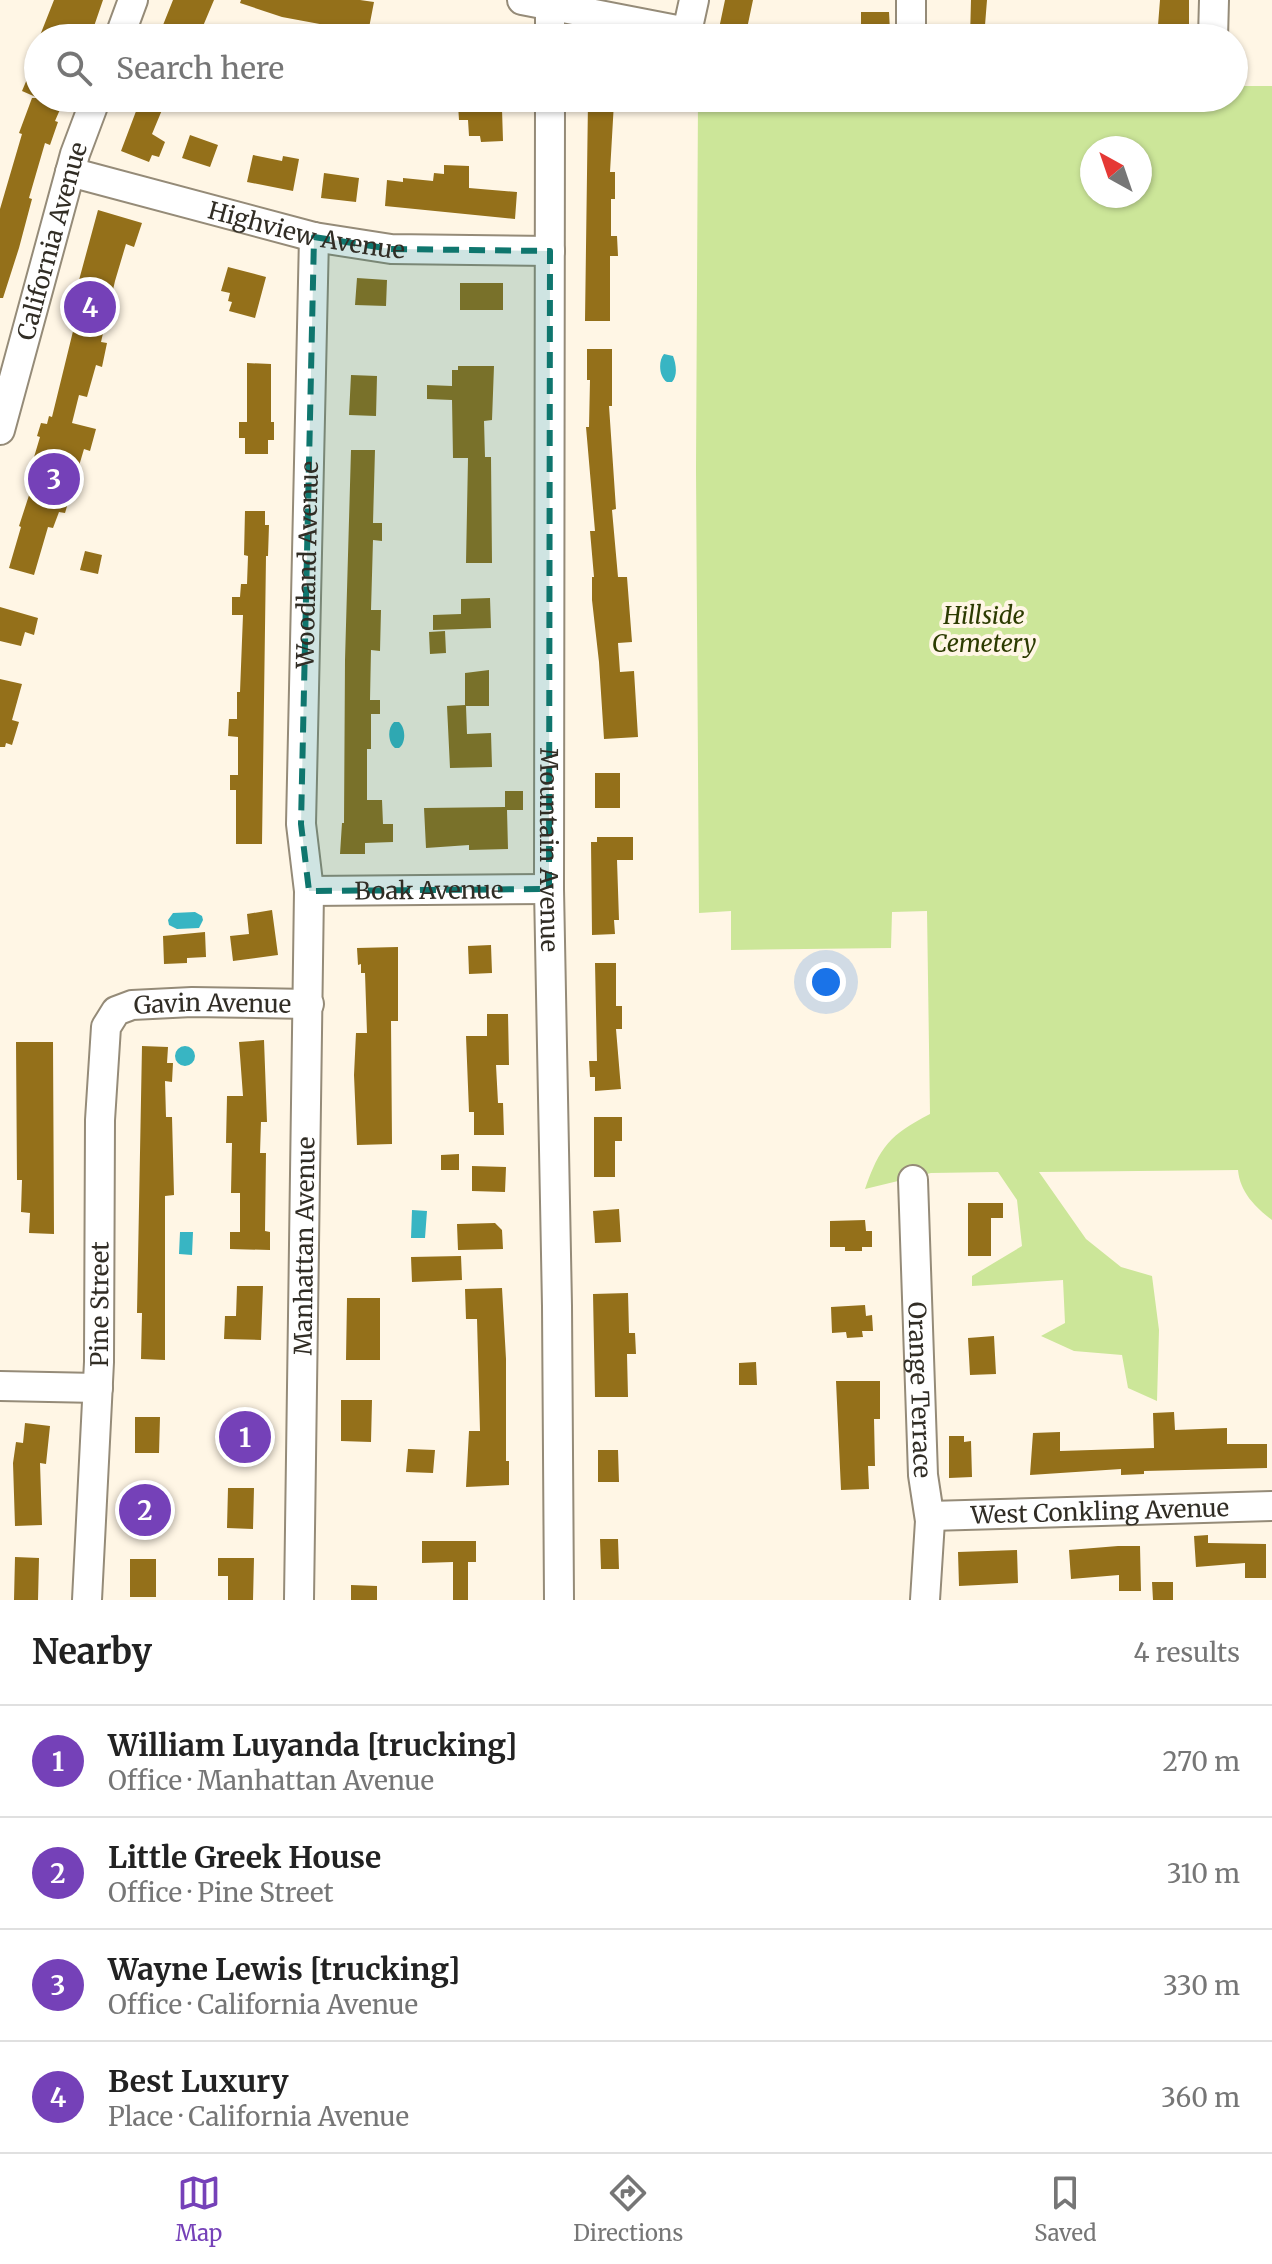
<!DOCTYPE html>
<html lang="en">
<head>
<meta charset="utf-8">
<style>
  body { margin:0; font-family:Merriweather,serif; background:#f6f6f6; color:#222 }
  .compass { position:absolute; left:1080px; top:136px; width:72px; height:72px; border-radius:50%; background:#fff; box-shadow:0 2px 6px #0004; rotate:320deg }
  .you { position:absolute; left:826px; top:982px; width:28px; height:28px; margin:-20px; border:6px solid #fff; border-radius:50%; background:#1a73e8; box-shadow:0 0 0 12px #1a73e833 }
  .badge { display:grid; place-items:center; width:52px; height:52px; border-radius:50%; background:#7541b8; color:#fff; font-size:26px; font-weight:700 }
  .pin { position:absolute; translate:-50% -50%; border:4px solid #fff; box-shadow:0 2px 8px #0006 }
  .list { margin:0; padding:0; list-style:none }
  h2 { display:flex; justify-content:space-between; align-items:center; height:104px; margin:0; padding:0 32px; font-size:34px }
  h2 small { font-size:26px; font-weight:400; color:#767676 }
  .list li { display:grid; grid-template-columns:52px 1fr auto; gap:24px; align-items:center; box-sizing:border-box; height:112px; padding:0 32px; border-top:2px solid #e0e0e0 }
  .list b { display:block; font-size:30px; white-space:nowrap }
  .list p { margin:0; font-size:26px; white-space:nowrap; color:#767676 }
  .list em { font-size:26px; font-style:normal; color:#767676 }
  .icon { flex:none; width:44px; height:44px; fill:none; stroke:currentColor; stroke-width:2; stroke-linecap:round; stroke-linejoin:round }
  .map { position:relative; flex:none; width:1272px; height:1600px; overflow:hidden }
  .search { position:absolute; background:#fff; box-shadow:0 2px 6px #0004; left:24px; right:24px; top:24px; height:88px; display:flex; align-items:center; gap:20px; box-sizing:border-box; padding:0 28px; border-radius:44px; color:#767676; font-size:30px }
  .sheet { height:552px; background:#fff }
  nav { display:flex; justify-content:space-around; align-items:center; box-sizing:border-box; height:112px; border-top:2px solid #e0e0e0; background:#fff; font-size:22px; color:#767676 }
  nav a { display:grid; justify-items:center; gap:4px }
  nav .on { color:#7541b8 }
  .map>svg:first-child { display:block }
  .green { fill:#cce699; fill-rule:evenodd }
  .water { fill:#38b5c3 }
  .building { fill:#94701a }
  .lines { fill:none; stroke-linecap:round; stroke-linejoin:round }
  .minor-casing { stroke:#958b78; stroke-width:32 }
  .minor { stroke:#fff; stroke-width:28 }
  .marked { fill:#0f766e; fill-opacity:0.2; stroke:#0f766e; stroke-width:6; stroke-dasharray:16 10; stroke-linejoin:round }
  .labels { text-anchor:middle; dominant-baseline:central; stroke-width:8; stroke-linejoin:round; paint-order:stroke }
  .street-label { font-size:24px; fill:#312d25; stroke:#fff6e5 }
  .park-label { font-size:24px; font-style:italic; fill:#2c3b00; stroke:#fff6e5 }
</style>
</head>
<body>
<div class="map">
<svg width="1272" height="1600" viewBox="0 0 1272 1600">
  <rect width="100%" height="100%" fill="#fff6e5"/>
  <path class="green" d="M1234,86H1272V1220C1255,1207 1240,1192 1238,1170L1039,1172L1086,1239L1121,1267L1152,1276L1159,1330L1157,1401L1128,1388L1122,1355L1074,1351L1041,1336L1065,1323L1063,1280L972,1286V1276L1022,1246L1017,1200L998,1172L931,1173L865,1189C880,1146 890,1135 930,1114L927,911L892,912L891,948L731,950V911L699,913L696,470L698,98H1234ZM1092,148H1140V196H1092Z"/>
  <path class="water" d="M664,354L673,356C676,364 678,375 672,382H667C659,377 658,361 664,354Z
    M394,722H399C406,728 406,743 399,748H395C388,743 387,728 394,722Z
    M195,912L202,916L203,920L199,928L177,929L169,925L168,920L173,913Z
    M175 1056a10 10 0 1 1 20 0a10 10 0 1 1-20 0Z
    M412,1210L427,1211L425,1238H411Z
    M180,1232H193L192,1255L179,1254Z"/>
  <path class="building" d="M54,0H103L90,38H39Z
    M173,0H214L198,38H188L167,29L168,27L163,25Z
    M241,0H360L374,2L368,33L282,17L240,3Z
    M725,0H753L745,38H717Z
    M971,0H987L984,38H970Z
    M1160,0H1189V38H1157Z
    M861,12H889L890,31H880V38H861Z
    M38,53V98L22,91Z
    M32,98H65L55,121L58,122L50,145L45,143L29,198L32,199L19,248L3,298H0V209L22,134L19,133Z
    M141,98H167L152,134L165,142L159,157L152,155L149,162L121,151Z
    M588,101L614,102L610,172H615V199H611V236H617L618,256H610V321H585Z
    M481,104V109H502L503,141L481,142L480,136H469L468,120H459L458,105Z
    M190,135L218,145L210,167L182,158Z
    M253,155L282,161L283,156L299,159L293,191L247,182Z
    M444,165L469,166V188L517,192L515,219L385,206L387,180L403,182V178L433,181L434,173L444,174Z
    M324,173L359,178L356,202L321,198Z
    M98,210L142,223L134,247L126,244L115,281L101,342L107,343L102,367L96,365L87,397L79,395L72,423L96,429L90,451L84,449L65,513L59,512L53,528L48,527L34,575L9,568L21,527L19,526L33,483L34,475L29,474L40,437L37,436L41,423L47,424L49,416L52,417L76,319L69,317Z
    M228,267L266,277L255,318L229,311L232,302L228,301L230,293L221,291Z
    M357,278L387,280L386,306L355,305Z
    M460,283H503V310H460Z
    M587,349H612V406H609L616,509L612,510L618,577H627L632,642L618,643L620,672L634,671L638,737L604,739L599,662L592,600V577H594L590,531H595L586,427H589L590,380H587Z
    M247,363L271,364V422H274V440H268V454H245V438H239V422H247Z
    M458,366H494L492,420L484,421L485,457H491L492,563H466L468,458H453L452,400L427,399V385L452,386V370H458Z
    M351,375L377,376L376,416L349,415Z
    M351,450H375L373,523H382V541L373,540L371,610H381L380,651L371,650L370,700H380V714H371V749H367V800H382L383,824H393V842L365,843V854H340L342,823H344L345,660Z
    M245,511H265V525H269L268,556H266L262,844H236V790H230V775H238V737L228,736L229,719H237V692H240L243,615H232V597H240L241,584H247L248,556L244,555Z
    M85,551L102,555L98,574L80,570Z
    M490,598L491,628L433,630V615L461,614V599Z
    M0,607L38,618L34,635L25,632L21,646L0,641Z
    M445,631L446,653L430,654L429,632Z
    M489,670V706H466L467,734L491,733L492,767L450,768L447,706L465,705V673Z
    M0,679L22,684L12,720L19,722L12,745L6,743L5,747H0Z
    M595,773H620V808H595Z
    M505,791H523V810H507L508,849L469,850V845L426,848L424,808L505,807Z
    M597,837H633V860H617L619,920H614L615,934L592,935L591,842H597Z
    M272,910L278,955L233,961L230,936L249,934L247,914Z
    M205,932L206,957L187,958V963L164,964L163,936Z
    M491,945L492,973L469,974L468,946Z
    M398,947V1021H391L392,1144L357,1145L354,1075L356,1033H367L365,973H361V964L358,965L357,948Z
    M595,963H616V1006H622V1029H616L621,1089L595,1091V1077H590L589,1061H597Z
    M487,1014H508L509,1065H496L498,1103H503L504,1135H474V1112H469L466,1036H487Z
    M264,1040L267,1122H261L260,1153H266L265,1231L270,1232V1250L230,1249V1232H240V1193H231L232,1143H226L227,1096H243L239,1042Z
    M16,1042H53L54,1234L29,1233L30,1213L21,1212L22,1180H17Z
    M142,1046L168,1047L167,1063H173L172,1082L165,1081L166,1117H172L174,1195L165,1196V1360L141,1359L142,1313H137Z
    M594,1117H622V1141H615V1177H594Z
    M459,1154V1170H441V1155Z
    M472,1166L506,1167L505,1192L472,1191Z
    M968,1203H1003V1218H991V1256H968Z
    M619,1209L621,1242L595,1243L593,1211Z
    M865,1220L866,1231H872V1247H862V1251H845V1247H830V1221Z
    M495,1223L502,1230L503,1249L458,1250L457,1224Z
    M461,1256L462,1280L412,1282L411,1257Z
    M237,1286H263L261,1340L224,1339L225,1316H236Z
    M502,1288L506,1359V1461H509V1485L466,1487L469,1431H480L477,1319H466L465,1289Z
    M628,1293L629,1333H635L636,1354H627L628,1397H595L593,1294Z
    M347,1298H380V1360H346Z
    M865,1305L866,1316L872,1315L873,1331H862L863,1337L847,1338L846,1332L832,1333L831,1307Z
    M994,1336L996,1374L970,1375L968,1338Z
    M756,1362L757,1385H739V1363Z
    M836,1381H880V1419H874L875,1466H868L869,1489L841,1490Z
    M341,1400H372L371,1442L341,1441Z
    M1174,1412L1175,1430L1227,1428V1444H1267V1468L1144,1471V1474L1121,1475V1469L1030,1475L1033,1433L1060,1432V1451L1154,1448L1153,1413Z
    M232,1415L260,1416L259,1458L230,1457Z
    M135,1417H160L159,1453H135Z
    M25,1423L50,1426L46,1464L40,1463L42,1525L15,1526L13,1463L16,1442L23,1443Z
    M949,1436H964V1442L971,1441L972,1477L949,1478Z
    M408,1449L435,1450L433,1473L406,1472Z
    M598,1450H618L619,1482H598Z
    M228,1488H254L253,1529L227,1528Z
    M158,1490V1529H132L131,1491Z
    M1208,1535V1543L1266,1544V1578H1245V1563L1196,1567L1194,1536Z
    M600,1539H618L619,1569H601Z
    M422,1541H476V1562H468V1600H453V1562L422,1563Z
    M1118,1546H1140L1141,1591H1119V1575L1071,1579L1069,1550Z
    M1017,1550L1018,1583L959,1586L958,1552Z
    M15,1557L39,1558L38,1600H14Z
    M218,1558H254L253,1600H228V1576H218Z
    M130,1559H156V1597H130Z
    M1152,1582H1173V1600H1153Z
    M351,1585L377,1586V1600H351Z"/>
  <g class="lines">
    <defs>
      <g id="minor">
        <path d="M522,0L687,32L694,0"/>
        <path d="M550,6V38"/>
        <path d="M119,38L133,0"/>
        <path d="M911,38V0"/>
        <path d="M1213,38L1214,0"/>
        <path id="s1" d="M550,98L549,889L557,1306L559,1600"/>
        <path id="s2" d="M70,172L314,237L391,249L550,251"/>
        <path id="s3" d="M0,430L75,154L96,98"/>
        <path id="s4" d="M309,891L549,889"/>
        <path id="s5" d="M913,1180L923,1475L930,1521L925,1600"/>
        <path d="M0,1386L98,1388"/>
        <path id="s6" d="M930,1516L1272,1506"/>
        <path id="s7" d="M87,1600L99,1362L100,1120L106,1027L116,1011L132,1005L192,1002L309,1004"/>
        <path id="s8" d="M299,1600L309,891L301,824L314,237"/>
      </g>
    </defs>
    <use href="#minor" class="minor-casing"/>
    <use href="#minor" class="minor"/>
  </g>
  <path class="marked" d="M314,237L391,249L550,251L549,889L309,891L301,824Z"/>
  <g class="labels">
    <g class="street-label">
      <text stroke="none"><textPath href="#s2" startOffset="244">Highview Avenue</textPath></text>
      <text stroke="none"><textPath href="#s3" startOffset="196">California Avenue</textPath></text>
      <text stroke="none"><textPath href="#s8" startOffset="1036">Woodland Avenue</textPath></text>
      <text stroke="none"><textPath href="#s1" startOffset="752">Mountain Avenue</textPath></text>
      <text stroke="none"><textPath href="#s4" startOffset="120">Boak Avenue</textPath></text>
      <text stroke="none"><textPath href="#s7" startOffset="690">Gavin Avenue</textPath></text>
      <text stroke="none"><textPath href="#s8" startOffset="354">Manhattan Avenue</textPath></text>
      <text stroke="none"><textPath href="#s7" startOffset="296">Pine Street</textPath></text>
      <text stroke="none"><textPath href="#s5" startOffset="210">Orange Terrace</textPath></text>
      <text stroke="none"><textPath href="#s6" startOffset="170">West Conkling Avenue</textPath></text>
    </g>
    <g class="park-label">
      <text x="984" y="615">Hillside<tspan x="984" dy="28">Cemetery</tspan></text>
    </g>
  </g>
</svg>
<svg class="compass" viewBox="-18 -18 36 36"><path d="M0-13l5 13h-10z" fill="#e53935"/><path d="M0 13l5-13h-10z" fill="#767676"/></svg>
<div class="you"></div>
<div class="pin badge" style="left:245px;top:1437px">1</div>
<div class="pin badge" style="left:145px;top:1510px">2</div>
<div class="pin badge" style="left:54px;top:479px">3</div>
<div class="pin badge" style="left:90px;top:307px">4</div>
<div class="search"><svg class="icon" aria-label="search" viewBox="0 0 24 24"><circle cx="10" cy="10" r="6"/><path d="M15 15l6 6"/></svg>Search here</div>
</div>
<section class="sheet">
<h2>Nearby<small>4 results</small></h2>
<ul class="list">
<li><span class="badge">1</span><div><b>William Luyanda [trucking]</b><p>Office · Manhattan Avenue</p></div><em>270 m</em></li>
<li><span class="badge">2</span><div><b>Little Greek House</b><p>Office · Pine Street</p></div><em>310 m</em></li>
<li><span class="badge">3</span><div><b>Wayne Lewis [trucking]</b><p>Office · California Avenue</p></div><em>330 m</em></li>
<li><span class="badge">4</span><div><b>Best Luxury</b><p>Place · California Avenue</p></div><em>360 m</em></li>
</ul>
</section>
<nav>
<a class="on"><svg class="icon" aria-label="map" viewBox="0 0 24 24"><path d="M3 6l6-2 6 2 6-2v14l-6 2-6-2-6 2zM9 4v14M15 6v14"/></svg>Map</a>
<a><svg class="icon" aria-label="directions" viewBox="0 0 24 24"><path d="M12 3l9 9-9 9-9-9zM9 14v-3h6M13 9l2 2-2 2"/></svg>Directions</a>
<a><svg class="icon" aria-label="saved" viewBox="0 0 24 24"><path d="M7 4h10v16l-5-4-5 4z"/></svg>Saved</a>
</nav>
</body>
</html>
